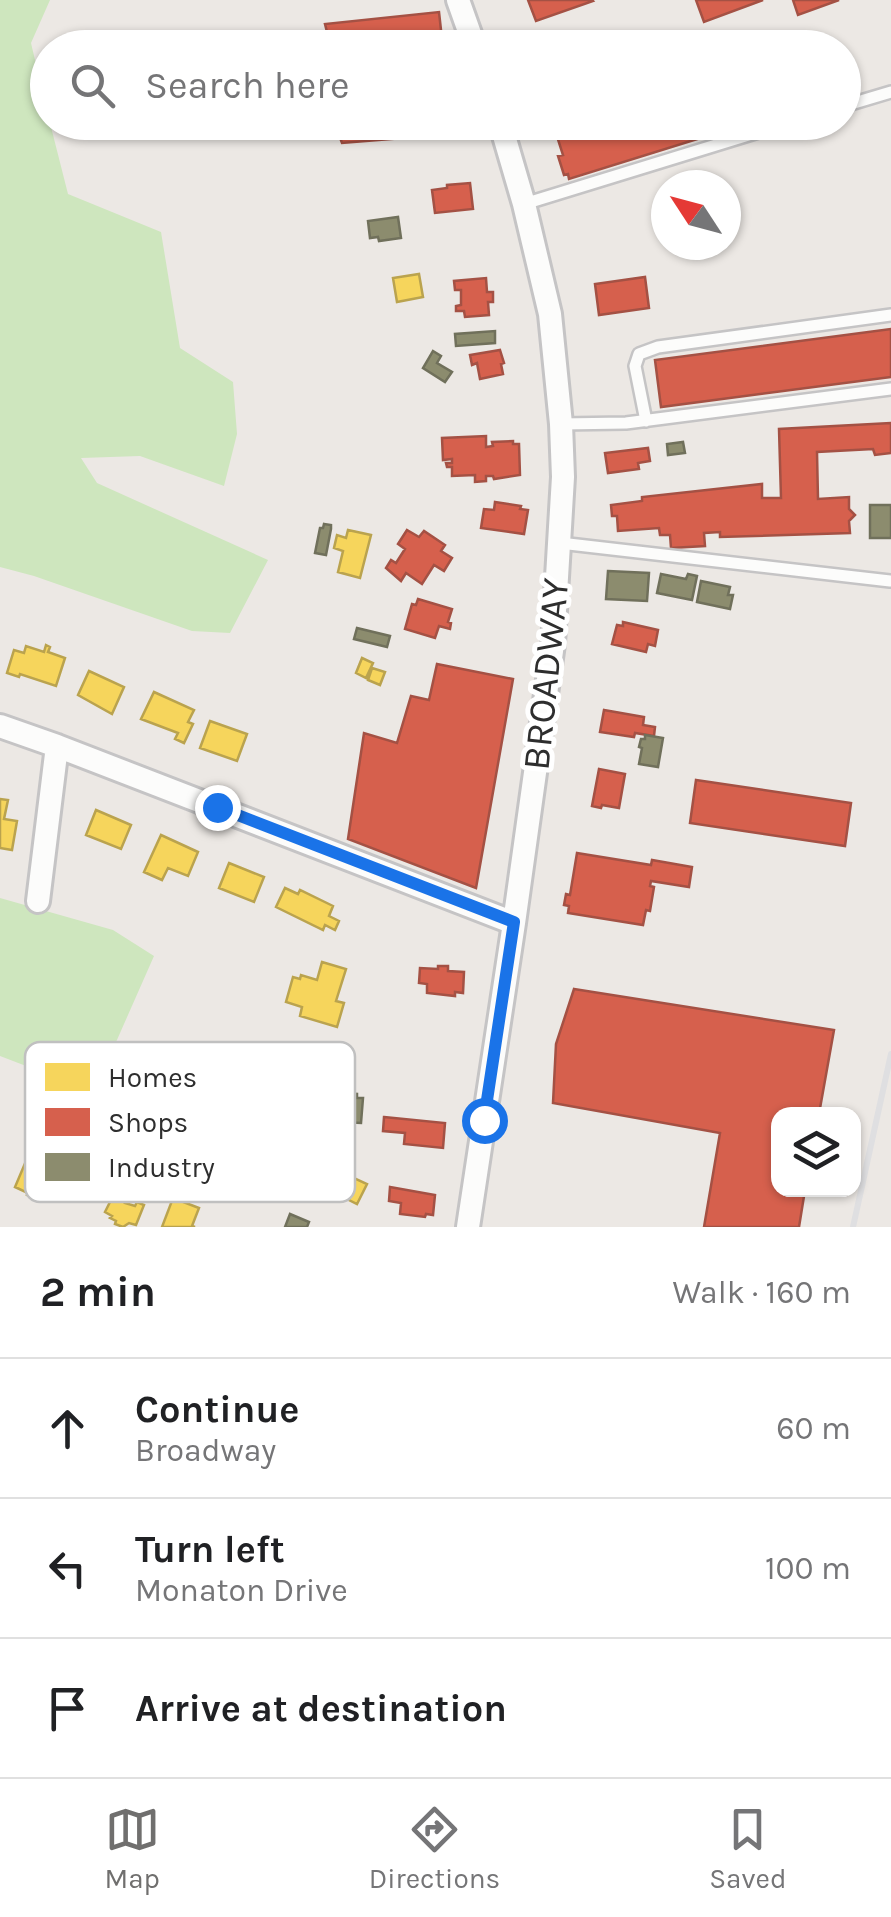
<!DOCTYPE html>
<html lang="en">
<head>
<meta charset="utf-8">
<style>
  body { margin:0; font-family:Karla,sans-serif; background:#f6f6f6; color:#202124 }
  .controls { position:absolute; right:30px; bottom:30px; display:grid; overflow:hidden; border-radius:20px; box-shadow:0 2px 8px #0004 }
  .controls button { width:90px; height:90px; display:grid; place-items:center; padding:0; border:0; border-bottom:2px solid #e0e0e0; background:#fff; color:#202124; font:50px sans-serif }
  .compass { position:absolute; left:651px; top:170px; width:90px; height:90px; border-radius:50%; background:#fff; box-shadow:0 2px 8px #0004; rotate:306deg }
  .stop { position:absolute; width:30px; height:30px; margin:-22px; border:8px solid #1a73e8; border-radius:50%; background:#fff }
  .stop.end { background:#1a73e8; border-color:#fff; box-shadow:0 2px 10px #0008 }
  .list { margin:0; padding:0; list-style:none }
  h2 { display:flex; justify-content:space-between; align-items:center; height:130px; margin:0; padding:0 40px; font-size:42px }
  h2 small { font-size:32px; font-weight:400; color:#757577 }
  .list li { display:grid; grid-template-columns:65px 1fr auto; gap:30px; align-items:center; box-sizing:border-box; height:140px; padding:0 40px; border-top:2px solid #e0e0e0 }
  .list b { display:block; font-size:38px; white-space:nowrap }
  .list p { margin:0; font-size:32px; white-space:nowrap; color:#757577 }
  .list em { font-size:32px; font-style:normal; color:#757577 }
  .icon { flex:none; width:55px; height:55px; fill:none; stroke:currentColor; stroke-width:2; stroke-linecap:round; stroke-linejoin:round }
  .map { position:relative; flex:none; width:891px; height:1227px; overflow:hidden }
  .search { position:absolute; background:#fff; box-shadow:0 2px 8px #0004; left:30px; right:30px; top:30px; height:110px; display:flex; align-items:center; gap:25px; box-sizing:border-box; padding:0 35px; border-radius:55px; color:#757577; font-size:38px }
  .sheet { height:550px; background:#fff }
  nav { display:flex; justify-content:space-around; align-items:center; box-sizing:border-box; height:140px; border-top:2px solid #e0e0e0; background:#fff; font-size:28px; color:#757577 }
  nav a { display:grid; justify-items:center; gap:5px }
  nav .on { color:#706f6e }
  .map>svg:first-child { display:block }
  .green { fill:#cee6be }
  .homes { fill:#f6d55c; stroke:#baa34e; stroke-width:2.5 }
  .shops { fill:#d6604d; stroke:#a45144; stroke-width:2.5 }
  .industry { fill:#8c8c6e; stroke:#70705b; stroke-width:2.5 }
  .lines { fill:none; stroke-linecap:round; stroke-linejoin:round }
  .service-casing { stroke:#c5c4c5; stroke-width:16 }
  .minor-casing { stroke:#c5c4c5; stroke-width:28 }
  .service { stroke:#fcfcfb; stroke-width:11 }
  .minor { stroke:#fcfcfb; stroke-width:22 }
  .rail { stroke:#dfdfe1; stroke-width:6 }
  .route { stroke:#1a73e8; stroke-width:12 }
  .labels { text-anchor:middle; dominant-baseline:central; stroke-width:10; stroke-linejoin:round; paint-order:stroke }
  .street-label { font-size:38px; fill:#2e2e2e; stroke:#fff }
  .key { fill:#fff; stroke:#c0c0c0; stroke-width:2.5 }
  .key-label { font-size:28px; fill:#2e2e2e }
</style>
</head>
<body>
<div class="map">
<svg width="891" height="1227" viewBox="0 0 891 1227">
  <rect width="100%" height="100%" fill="#ece8e4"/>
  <path class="green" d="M0,0H50L31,43L47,111L48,122L50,123L68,194L161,232L180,348L233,382L237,434L224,486L140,456L81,458L97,483L268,560L230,633L192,631L34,576L0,567Z
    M0,898L113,930L154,956L94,1092L0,1056Z"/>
  <path class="homes" d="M419,274L423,297L397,302L393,278Z
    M348,530L371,535L360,578L338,572L343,551L334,548L337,535L346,538Z
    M46,645L50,647L48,652L65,658L56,686L20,674L19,677L7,673L14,650L24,653L26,646L44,652Z
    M362,658L373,663L366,678L356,673Z
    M372,668L385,672L380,685L368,680Z
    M89,671L124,687L112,714L78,695Z
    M154,692L194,710L188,722L193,724L184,743L175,739L178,733L141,719Z
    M210,721L247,734L237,761L200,748Z
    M0,799L8,800L4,819L17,821L12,850L0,848Z
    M96,810L131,825L121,849L86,835Z
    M161,835L198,852L188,876L168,868L162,880L144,872Z
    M229,863L264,877L254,902L219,888Z
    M285,888L298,894L300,890L333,906L329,916L339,921L335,930L325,925L323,930L276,907Z
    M322,962L346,969L336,1001L344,1003L337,1027L300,1016L302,1007L286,1002L293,977L300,979L301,975L317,980Z
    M329,1158L349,1167L345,1174L367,1184L357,1204L337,1194L340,1188L320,1178Z
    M26,1161L55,1170L45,1199L35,1195L33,1198L27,1195L28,1193L15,1187Z
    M114,1194L127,1199L125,1203L135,1206L137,1202L144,1205L136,1225L129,1223L123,1227L115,1224L116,1221L110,1218L112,1216L105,1212Z
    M173,1198L199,1208L192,1226L195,1227H162Z"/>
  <path class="shops" d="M528,0H592L593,1L536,21Z
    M696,0H763L704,22Z
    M793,0H839L798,15Z
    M439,12L443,48H331L325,24Z
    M334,122H476L480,132L342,143Z
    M579,122H752L569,179L568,174L564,175L558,156L563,155L555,130Z
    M470,183L473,209L435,213L432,190L447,188V185Z
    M645,277L649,308L599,315L595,284Z
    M486,278L487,292H493V302H488L489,315L465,317L464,311H456V306L461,305V290H455L454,281Z
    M891,329V377L661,407L655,360Z
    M500,350L504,363L501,364L503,374L480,379L477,363L472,365L470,355Z
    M891,423V453L875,455L873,449L817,452L818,499L849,497V509L855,515L849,521L850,533L720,537V532L704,533L705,546L671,548L670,535H660L659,528L618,531L617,516H612L611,505L642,501V497L762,484V498H781L779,429Z
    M486,436V447L493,446L492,442L513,441V444H519L520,475L494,479L493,476H486V481L475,482V475L452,476V467H447L446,463H452V459L443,460L442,438Z
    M648,448L650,461L638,463L639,469L608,473L605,453Z
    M495,502L521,506L520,509L528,510L524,534L481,528L484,509L494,510Z
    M407,530L419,537L424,531L445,545L441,551L452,558L444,571L434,565L422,584L406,573L401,581L386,568L391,560L396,563L405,549L398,544Z
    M418,599L452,609L448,622L451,623L450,629L439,626L435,638L405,629L412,604L416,605Z
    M623,622L658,630L655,646L648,644L646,652L612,644L617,625L623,626Z
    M437,664L513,679L476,888L348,839L364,733L397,743L411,696L429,700Z
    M604,710L644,717L643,725L655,727L654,736L635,733L634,737L600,732Z
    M599,769L625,774L619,808L602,805L601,808L592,806Z
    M696,780L851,803L845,846L690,823Z
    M577,853L651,865L652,860L692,867L689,887L651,881L650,886L654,887L650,911L646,910L643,925L568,913L569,906L564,905L566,894L570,895Z
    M438,966H448V971L464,972L463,993L455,992V996L427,993V984L419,983L420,968L438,969Z
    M574,989L834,1030L819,1114H778V1190H805L799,1227H704L720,1133L553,1103L556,1044Z
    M384,1117L445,1123L443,1148L404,1144L405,1133L383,1131Z
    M390,1187L435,1195L433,1215L426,1214L425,1217L400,1214L401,1203L389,1201Z"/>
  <path class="industry" d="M666,208V232L660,233L658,210Z
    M398,217L401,238L379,241L378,237L370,238L368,221Z
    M495,331V343L456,346L455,334Z
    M433,351L441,356L437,363L452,372L445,382L423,368Z
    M683,442L685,453L668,455L667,444Z
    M870,505H891V538H870Z
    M324,524L331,525V529L326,555L315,553L320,528H323Z
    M608,571L649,573L647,601L606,599Z
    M661,574L686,579L688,574L697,576L692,600L657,593Z
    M701,581L730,587L728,595H733L730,609L697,602Z
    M357,628L390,636L387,647L354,639Z
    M645,735L663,738L658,767L639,764L642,748L639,747L641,739H645Z
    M343,1093L357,1094V1098H363L361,1123L341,1122Z
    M290,1214L309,1222L307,1227H285Z"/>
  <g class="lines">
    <defs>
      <path id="service" d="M844,106L891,92
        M524,204L791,122
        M646,421L635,366L639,354L658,347L891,315
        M561,424L626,423L891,389
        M560,543L890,581"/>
      <path id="minor" d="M458,0L475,48
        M0,726L57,746L514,923
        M38,901L57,746
        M468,1227L514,923L553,644L563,477L561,424L550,314L524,204L500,122"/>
    </defs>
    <use href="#service" class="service-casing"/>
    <use href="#minor" class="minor-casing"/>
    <use href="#service" class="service"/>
    <use href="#minor" class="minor"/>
    <path class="rail" d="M853,1227L891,1054"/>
  </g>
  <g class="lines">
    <path class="route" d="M217,807L514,922L484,1120"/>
  </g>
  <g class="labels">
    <g class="street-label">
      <text transform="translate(546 674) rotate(-84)">BROADWAY</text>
    </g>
  </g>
  <rect x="25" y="1042" width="330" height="160" rx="15" class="key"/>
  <rect x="45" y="1063" width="45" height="28" fill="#f6d55c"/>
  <rect x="45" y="1108" width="45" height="28" fill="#d6604d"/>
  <rect x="45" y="1153" width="45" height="28" fill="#8c8c6e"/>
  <g class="key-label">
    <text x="108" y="1087">Homes</text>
    <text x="108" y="1132">Shops</text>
    <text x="108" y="1177">Industry</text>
  </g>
</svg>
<div class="controls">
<button><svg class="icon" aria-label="layers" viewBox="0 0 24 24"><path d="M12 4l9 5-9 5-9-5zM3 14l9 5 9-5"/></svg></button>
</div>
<svg class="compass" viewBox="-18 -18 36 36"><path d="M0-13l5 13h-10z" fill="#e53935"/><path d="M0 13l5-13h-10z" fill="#757577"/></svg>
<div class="stop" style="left:484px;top:1120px"></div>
<div class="stop end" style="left:217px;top:807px"></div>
<div class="search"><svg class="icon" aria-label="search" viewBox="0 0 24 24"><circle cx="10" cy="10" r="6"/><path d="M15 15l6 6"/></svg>Search here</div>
</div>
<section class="sheet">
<h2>2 min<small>Walk · 160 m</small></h2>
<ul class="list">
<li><svg class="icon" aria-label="ahead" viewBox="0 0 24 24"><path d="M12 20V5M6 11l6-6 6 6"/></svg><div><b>Continue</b><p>Broadway</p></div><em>60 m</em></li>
<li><svg class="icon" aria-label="left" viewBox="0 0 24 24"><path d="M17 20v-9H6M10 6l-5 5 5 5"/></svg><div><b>Turn left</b><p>Monaton Drive</p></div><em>100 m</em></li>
<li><svg class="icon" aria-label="arrive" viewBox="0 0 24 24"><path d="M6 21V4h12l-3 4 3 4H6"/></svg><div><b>Arrive at destination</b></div></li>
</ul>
</section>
<nav>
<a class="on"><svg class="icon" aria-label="map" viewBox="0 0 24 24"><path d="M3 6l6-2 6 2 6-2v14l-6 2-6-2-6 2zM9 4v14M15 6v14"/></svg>Map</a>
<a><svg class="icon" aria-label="directions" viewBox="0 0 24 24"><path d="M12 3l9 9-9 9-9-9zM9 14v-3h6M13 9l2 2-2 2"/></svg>Directions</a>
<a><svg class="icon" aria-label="saved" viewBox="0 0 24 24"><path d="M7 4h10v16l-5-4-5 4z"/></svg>Saved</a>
</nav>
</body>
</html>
